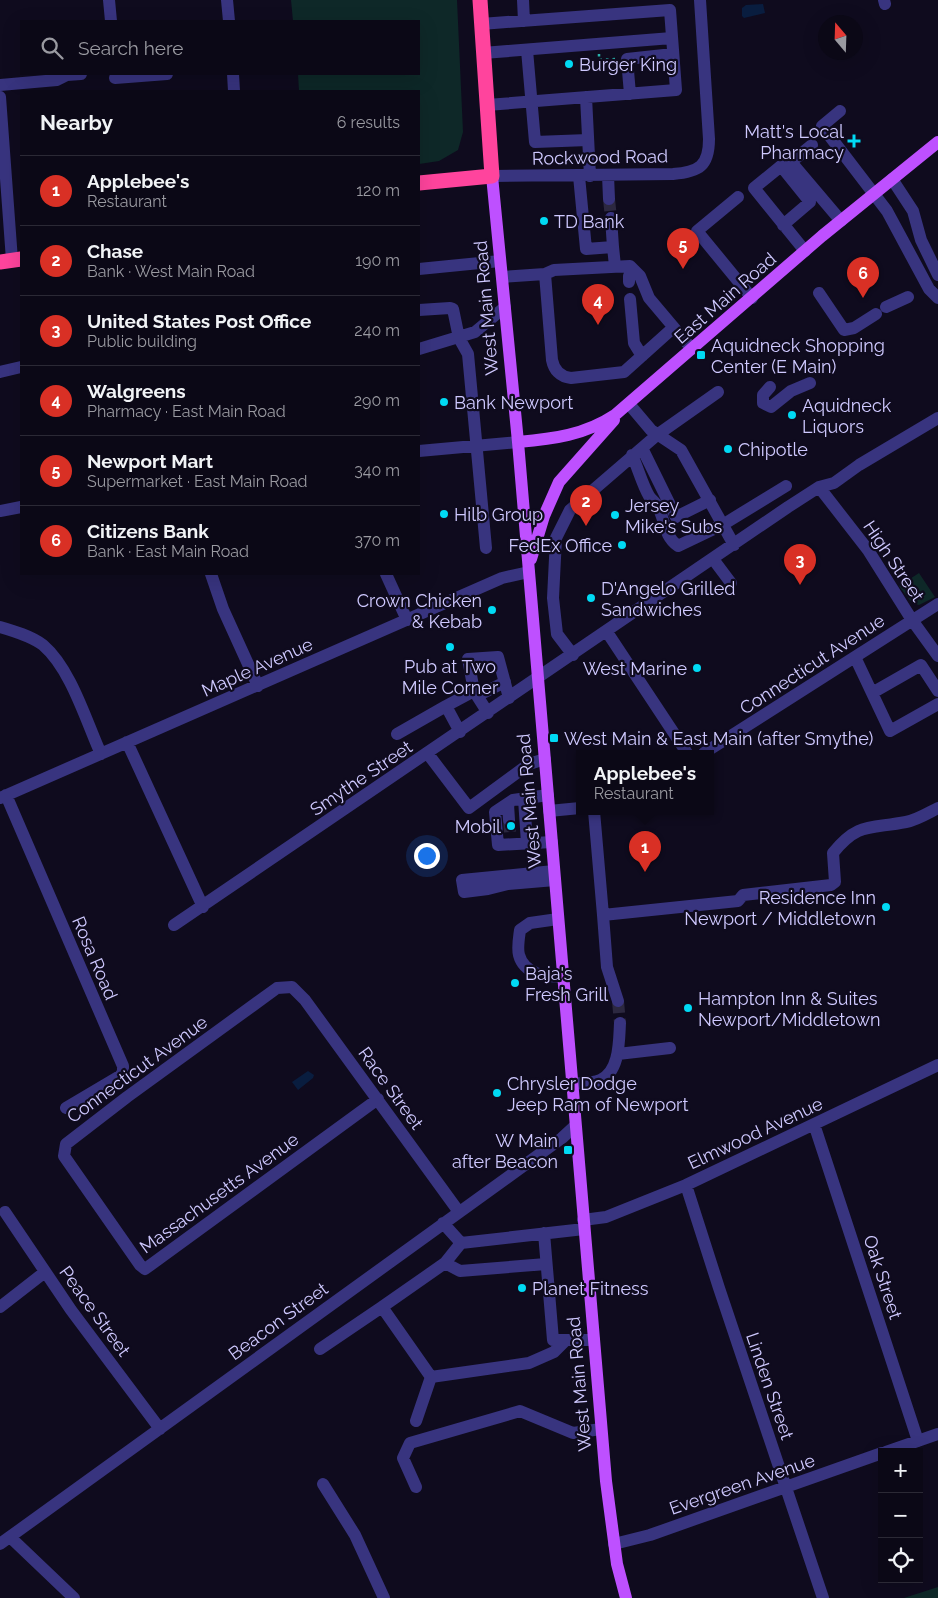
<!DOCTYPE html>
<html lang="en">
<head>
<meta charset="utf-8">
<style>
  body { margin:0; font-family:Raleway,sans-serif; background:#191623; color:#f1f3f6 }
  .controls { position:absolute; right:15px; bottom:15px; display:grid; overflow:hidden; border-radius:0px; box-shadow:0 5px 20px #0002 }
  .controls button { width:45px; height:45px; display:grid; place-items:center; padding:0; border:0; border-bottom:1px solid #2b2935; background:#0b0816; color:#f1f3f6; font:25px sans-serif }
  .compass { position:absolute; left:818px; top:15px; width:45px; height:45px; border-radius:50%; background:#0b0816; box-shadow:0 5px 20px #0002; rotate:341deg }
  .you { position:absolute; left:426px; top:855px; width:18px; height:18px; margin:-12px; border:4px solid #fff; border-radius:50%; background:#1a73e8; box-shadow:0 0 0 8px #1a73e833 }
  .badge { display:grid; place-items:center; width:32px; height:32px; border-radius:50%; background:#d93025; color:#fff; font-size:16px; font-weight:700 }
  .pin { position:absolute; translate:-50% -41px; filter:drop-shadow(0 1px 2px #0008) }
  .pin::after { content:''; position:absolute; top:26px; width:18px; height:15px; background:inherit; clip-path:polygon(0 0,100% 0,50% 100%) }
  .popup { position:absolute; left:576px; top:750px; width:138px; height:65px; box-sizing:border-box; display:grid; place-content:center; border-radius:0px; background:#0b0816; filter:drop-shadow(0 1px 4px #0005); font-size:16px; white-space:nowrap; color:#9a9aa1 }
  .popup b { font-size:19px; color:#f1f3f6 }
  .popup::after { content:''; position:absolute; left:50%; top:100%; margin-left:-10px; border:10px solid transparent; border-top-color:#0b0816 }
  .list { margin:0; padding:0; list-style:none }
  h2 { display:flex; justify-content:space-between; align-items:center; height:65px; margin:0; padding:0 20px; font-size:21px }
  h2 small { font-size:16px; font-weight:400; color:#9a9aa1 }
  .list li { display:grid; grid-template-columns:32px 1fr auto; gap:15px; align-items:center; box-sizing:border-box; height:70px; padding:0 20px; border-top:1px solid #2b2935 }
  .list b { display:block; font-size:19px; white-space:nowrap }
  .list p { margin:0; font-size:16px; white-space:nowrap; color:#9a9aa1 }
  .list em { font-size:16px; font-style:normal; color:#9a9aa1 }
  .icon { flex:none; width:28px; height:28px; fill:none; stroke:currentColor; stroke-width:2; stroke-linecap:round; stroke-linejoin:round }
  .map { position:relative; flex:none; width:938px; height:1598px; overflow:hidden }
  .search { position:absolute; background:#0b0816; box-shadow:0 5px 20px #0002; left:20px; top:20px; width:400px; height:55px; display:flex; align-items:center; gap:12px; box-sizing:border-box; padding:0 18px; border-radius:0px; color:#9a9aa1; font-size:19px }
  .panel { position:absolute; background:#0b0816; box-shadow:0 5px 20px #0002; left:20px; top:90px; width:400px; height:485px; border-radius:0px }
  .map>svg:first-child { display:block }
  .green { fill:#0e2828 }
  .water { fill:#091d3f }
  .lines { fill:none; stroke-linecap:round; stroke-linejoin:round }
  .minor-tunnel { stroke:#2c2840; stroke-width:12; stroke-dasharray:12 6; stroke-linecap:butt }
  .path { stroke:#29b3ab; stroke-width:2.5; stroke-dasharray:2.5 4; stroke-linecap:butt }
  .minor { stroke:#38347f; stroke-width:12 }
  .major { stroke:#be50ff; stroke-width:12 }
  .highway { stroke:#ff449d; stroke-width:15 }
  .poi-dot { fill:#00daf4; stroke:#0f0b1e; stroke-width:2 }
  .labels { text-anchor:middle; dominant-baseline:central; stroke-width:4.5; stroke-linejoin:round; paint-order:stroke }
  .poi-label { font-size:18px; fill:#cfc9ff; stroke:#0f0b1e; text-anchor:start }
  .street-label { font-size:18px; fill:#cfc9ff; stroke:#0f0b1e }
</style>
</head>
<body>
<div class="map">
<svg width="938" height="1598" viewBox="0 0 938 1598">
  <rect width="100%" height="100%" fill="#0f0b1e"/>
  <path class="green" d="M291,0H457L463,132L458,150L439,161L419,164V91H299L298,74H419V21H293Z
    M919,573L935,597L919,605L912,603L899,586Z
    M938,1587V1598H904Z"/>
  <path class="water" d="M746,5L763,4L765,13L744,18L742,16V8Z
    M308,1071L314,1075L313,1078L298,1090L292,1082Z"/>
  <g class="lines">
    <path class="minor-tunnel" d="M609,199L611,218
      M509,820L510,832
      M618,1001L620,1023"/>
    <path class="path" d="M599,54V60L616,59"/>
    <path class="minor" d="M109,0L111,21
      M227,0L229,21
      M523,0L524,21
      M884,0L885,4
      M481,24L670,10L676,90L487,105
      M527,50L535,142L588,140
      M483,53L672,38
      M233,74L234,91
      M115,78L167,74
      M0,85L57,80L67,75L81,74
      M630,94L627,59L673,54
      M0,97L12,260
      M586,97L590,176
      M840,111L822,126L887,211L929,289L938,298
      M812,145L791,162L841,221
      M608,175L609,199
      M492,176L673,174C699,172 709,166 709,139L700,0
      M579,176L586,249L613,247L615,266
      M892,179L913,211L921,240L938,275
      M738,197L697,231L752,298
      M611,218L613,247
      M783,225L810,202L781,166L754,188L805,251
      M419,269L500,261
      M545,274L552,360C554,370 560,377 571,378L624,372L673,328
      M502,277L545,274L554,270L630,266L640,276L649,298L692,349
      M629,282V276L633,269
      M819,293L844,330L854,328L876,314
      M630,299L634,343L642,356
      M886,307L908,297
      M419,310L450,308L453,309L459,338L468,354L486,548
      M419,349L475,332L505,307
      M0,372L21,367
      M770,387L763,395V403L771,407L791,391L810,383
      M629,404L651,430L681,450L734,545
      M642,448L676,517L710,500
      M419,451L518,442
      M632,455C638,468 642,484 649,496C652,500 655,502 657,505C666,521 663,535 678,546L724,524L786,486
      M819,487L868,550L912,620L938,656
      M0,511L21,507
      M713,559L731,583
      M211,574L223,609L258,686
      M386,574L407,620
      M0,627C14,631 31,636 43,645C71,669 86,721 101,754
      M607,632L687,753
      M573,655L557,634L553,598L556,538L570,510L657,435L718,392
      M855,657L890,731L938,704
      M872,693L921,665L938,691
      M477,696L505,682
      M446,706L474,691
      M488,713L474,691L468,659L498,657L509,698
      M397,734L446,706L460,732
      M127,742L203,907
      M704,753L938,604
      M428,754L469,808L529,764L545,759
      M6,795L123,1066V1072L120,1076L66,1108
      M548,795L513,800L495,812L498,845L552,842
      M0,798L502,578L529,572
      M524,799L527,843
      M508,804L509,820
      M549,811L580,808
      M594,811L603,915L738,901L743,895L831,885L835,882L833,853C858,822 870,829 906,822C917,820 928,813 938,808
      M554,871L462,880L464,892L488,889L508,884L555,880
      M603,915L607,967L618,1001
      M558,919L530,923L520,930C519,938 517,948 519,955C524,974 547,978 563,976
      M174,925L788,507L819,487L834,483L859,465L938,418
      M618,1054L670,1048
      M572,1084C580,1083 592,1083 600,1080C620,1072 619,1040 620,1023
      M378,1099L145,1269L140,1265L64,1156L66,1144L127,1097L277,988L292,987L305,1000L459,1212
      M814,1124L918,1441
      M686,1185L719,1288L823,1598
      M5,1212L71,1310L160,1429
      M583,1220L606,1217L686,1185L938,1065
      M443,1223L461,1243
      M544,1233L553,1340H594
      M445,1263L460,1271L546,1264
      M0,1307L45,1272
      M565,1341L554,1352L529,1363L431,1377L382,1307L445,1263L461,1243L584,1229
      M320,1349L382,1307
      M416,1421L431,1377
      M886,1452L938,1434
      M323,1484L355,1535L384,1598
      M416,1487L403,1458L410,1443L520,1411L573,1433L601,1429
      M10,1537L74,1598
      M0,1544L562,1138L575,1126
      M614,1544L650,1535L882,1453"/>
    <path class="major" d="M492,176L518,442L606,1481L617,1564L626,1598
      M518,442C553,439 585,435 615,415L822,236L938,142
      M531,559L544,516L559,482L614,420"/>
    <path class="highway" d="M419,183L492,176L480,0
      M0,262L21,259"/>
  </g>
  <g class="poi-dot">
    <circle cx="569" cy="64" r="5"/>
    <path d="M851.5 133.5h5v5h5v5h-5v5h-5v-5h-5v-5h5z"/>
    <circle cx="544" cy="221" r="5"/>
    <rect x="696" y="350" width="10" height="10" rx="2.5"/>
    <circle cx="444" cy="402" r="5"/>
    <circle cx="792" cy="415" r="5"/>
    <circle cx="728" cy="449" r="5"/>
    <circle cx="444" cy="514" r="5"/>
    <circle cx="615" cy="515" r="5"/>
    <circle cx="622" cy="545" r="5"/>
    <circle cx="591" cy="598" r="5"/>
    <circle cx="492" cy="610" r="5"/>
    <circle cx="450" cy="647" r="5"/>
    <circle cx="697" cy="668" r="5"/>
    <rect x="549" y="733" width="10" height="10" rx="2.5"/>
    <circle cx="511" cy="826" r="5"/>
    <circle cx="886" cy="907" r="5"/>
    <circle cx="515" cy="983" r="5"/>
    <circle cx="688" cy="1008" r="5"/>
    <circle cx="497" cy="1093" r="5"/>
    <rect x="563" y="1145" width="10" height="10" rx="2.5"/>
    <circle cx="522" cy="1288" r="5"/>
  </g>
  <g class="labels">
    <g class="poi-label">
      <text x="579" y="64">Burger King</text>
      <text x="844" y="131" text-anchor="end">Matt's Local<tspan x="844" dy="21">Pharmacy</tspan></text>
      <text x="554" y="221">TD Bank</text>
      <text x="711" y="345">Aquidneck Shopping<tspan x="711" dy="21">Center (E Main)</tspan></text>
      <text x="454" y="402">Bank Newport</text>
      <text x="802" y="405">Aquidneck<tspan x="802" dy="21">Liquors</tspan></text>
      <text x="738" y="449">Chipotle</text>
      <text x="625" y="505">Jersey<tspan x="625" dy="21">Mike's Subs</tspan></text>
      <text x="454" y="514">Hilb Group</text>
      <text x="612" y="545" text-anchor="end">FedEx Office</text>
      <text x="601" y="588">D'Angelo Grilled<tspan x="601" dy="21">Sandwiches</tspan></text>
      <text x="482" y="600" text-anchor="end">Crown Chicken<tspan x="482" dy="21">&amp; Kebab</tspan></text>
      <text x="450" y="666" text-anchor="middle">Pub at Two<tspan x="450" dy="21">Mile Corner</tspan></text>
      <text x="687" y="668" text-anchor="end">West Marine</text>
      <text x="564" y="738">West Main &amp; East Main (after Smythe)</text>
      <text x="501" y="826" text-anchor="end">Mobil</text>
      <text x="876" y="897" text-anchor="end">Residence Inn<tspan x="876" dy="21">Newport / Middletown</tspan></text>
      <text x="525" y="973">Baja's<tspan x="525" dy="21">Fresh Grill</tspan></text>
      <text x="698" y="998">Hampton Inn &amp; Suites<tspan x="698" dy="21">Newport/Middletown</tspan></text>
      <text x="507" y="1083">Chrysler Dodge<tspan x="507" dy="21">Jeep Ram of Newport</tspan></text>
      <text x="558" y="1140" text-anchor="end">W Main<tspan x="558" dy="21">after Beacon</tspan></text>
      <text x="532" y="1288">Planet Fitness</text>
    </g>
    <g class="street-label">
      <text transform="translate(600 157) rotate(-1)">Rockwood Road</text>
      <text transform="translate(725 298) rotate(-41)">East Main Road</text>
      <text transform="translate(486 308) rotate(-95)">West Main Road</text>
      <text transform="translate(894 561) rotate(56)">High Street</text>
      <text transform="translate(812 664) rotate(-33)">Connecticut Avenue</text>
      <text transform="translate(257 667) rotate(-24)">Maple Avenue</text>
      <text transform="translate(361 778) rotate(-34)">Smythe Street</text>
      <text transform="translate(529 801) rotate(-95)">West Main Road</text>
      <text transform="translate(95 958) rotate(67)">Rosa Road</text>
      <text transform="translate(137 1069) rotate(-36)">Connecticut Avenue</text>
      <text transform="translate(391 1088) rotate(54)">Race Street</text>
      <text transform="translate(755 1133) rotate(-25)">Elmwood Avenue</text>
      <text transform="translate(219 1193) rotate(-36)">Massachusetts Avenue</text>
      <text transform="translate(883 1277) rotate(72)">Oak Street</text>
      <text transform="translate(95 1311) rotate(54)">Peace Street</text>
      <text transform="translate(278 1321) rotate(-36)">Beacon Street</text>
      <text transform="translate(579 1384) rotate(-95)">West Main Road</text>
      <text transform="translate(770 1386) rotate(71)">Linden Street</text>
      <text transform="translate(742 1484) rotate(-19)">Evergreen Avenue</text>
    </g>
  </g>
</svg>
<div class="controls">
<button>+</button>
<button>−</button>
<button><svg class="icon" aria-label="locate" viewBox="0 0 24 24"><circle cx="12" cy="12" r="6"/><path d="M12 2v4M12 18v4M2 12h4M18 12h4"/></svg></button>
</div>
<svg class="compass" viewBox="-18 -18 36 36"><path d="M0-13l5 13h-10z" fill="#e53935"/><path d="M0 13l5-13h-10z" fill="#9a9aa1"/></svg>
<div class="you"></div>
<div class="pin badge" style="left:645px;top:872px">1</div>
<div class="popup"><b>Applebee's</b>Restaurant</div>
<div class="pin badge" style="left:586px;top:526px">2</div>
<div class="pin badge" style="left:800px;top:585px">3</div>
<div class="pin badge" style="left:598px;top:325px">4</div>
<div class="pin badge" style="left:683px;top:269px">5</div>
<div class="pin badge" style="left:863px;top:298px">6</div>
<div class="search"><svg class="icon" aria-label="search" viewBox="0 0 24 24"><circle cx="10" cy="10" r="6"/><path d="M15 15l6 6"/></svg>Search here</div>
<section class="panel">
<h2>Nearby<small>6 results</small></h2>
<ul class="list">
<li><span class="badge">1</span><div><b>Applebee's</b><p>Restaurant</p></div><em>120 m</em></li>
<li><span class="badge">2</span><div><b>Chase</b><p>Bank · West Main Road</p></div><em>190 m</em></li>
<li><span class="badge">3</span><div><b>United States Post Office</b><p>Public building</p></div><em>240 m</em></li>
<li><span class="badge">4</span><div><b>Walgreens</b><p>Pharmacy · East Main Road</p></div><em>290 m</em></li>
<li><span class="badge">5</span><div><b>Newport Mart</b><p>Supermarket · East Main Road</p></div><em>340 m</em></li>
<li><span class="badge">6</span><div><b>Citizens Bank</b><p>Bank · East Main Road</p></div><em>370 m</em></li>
</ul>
</section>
</div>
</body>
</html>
